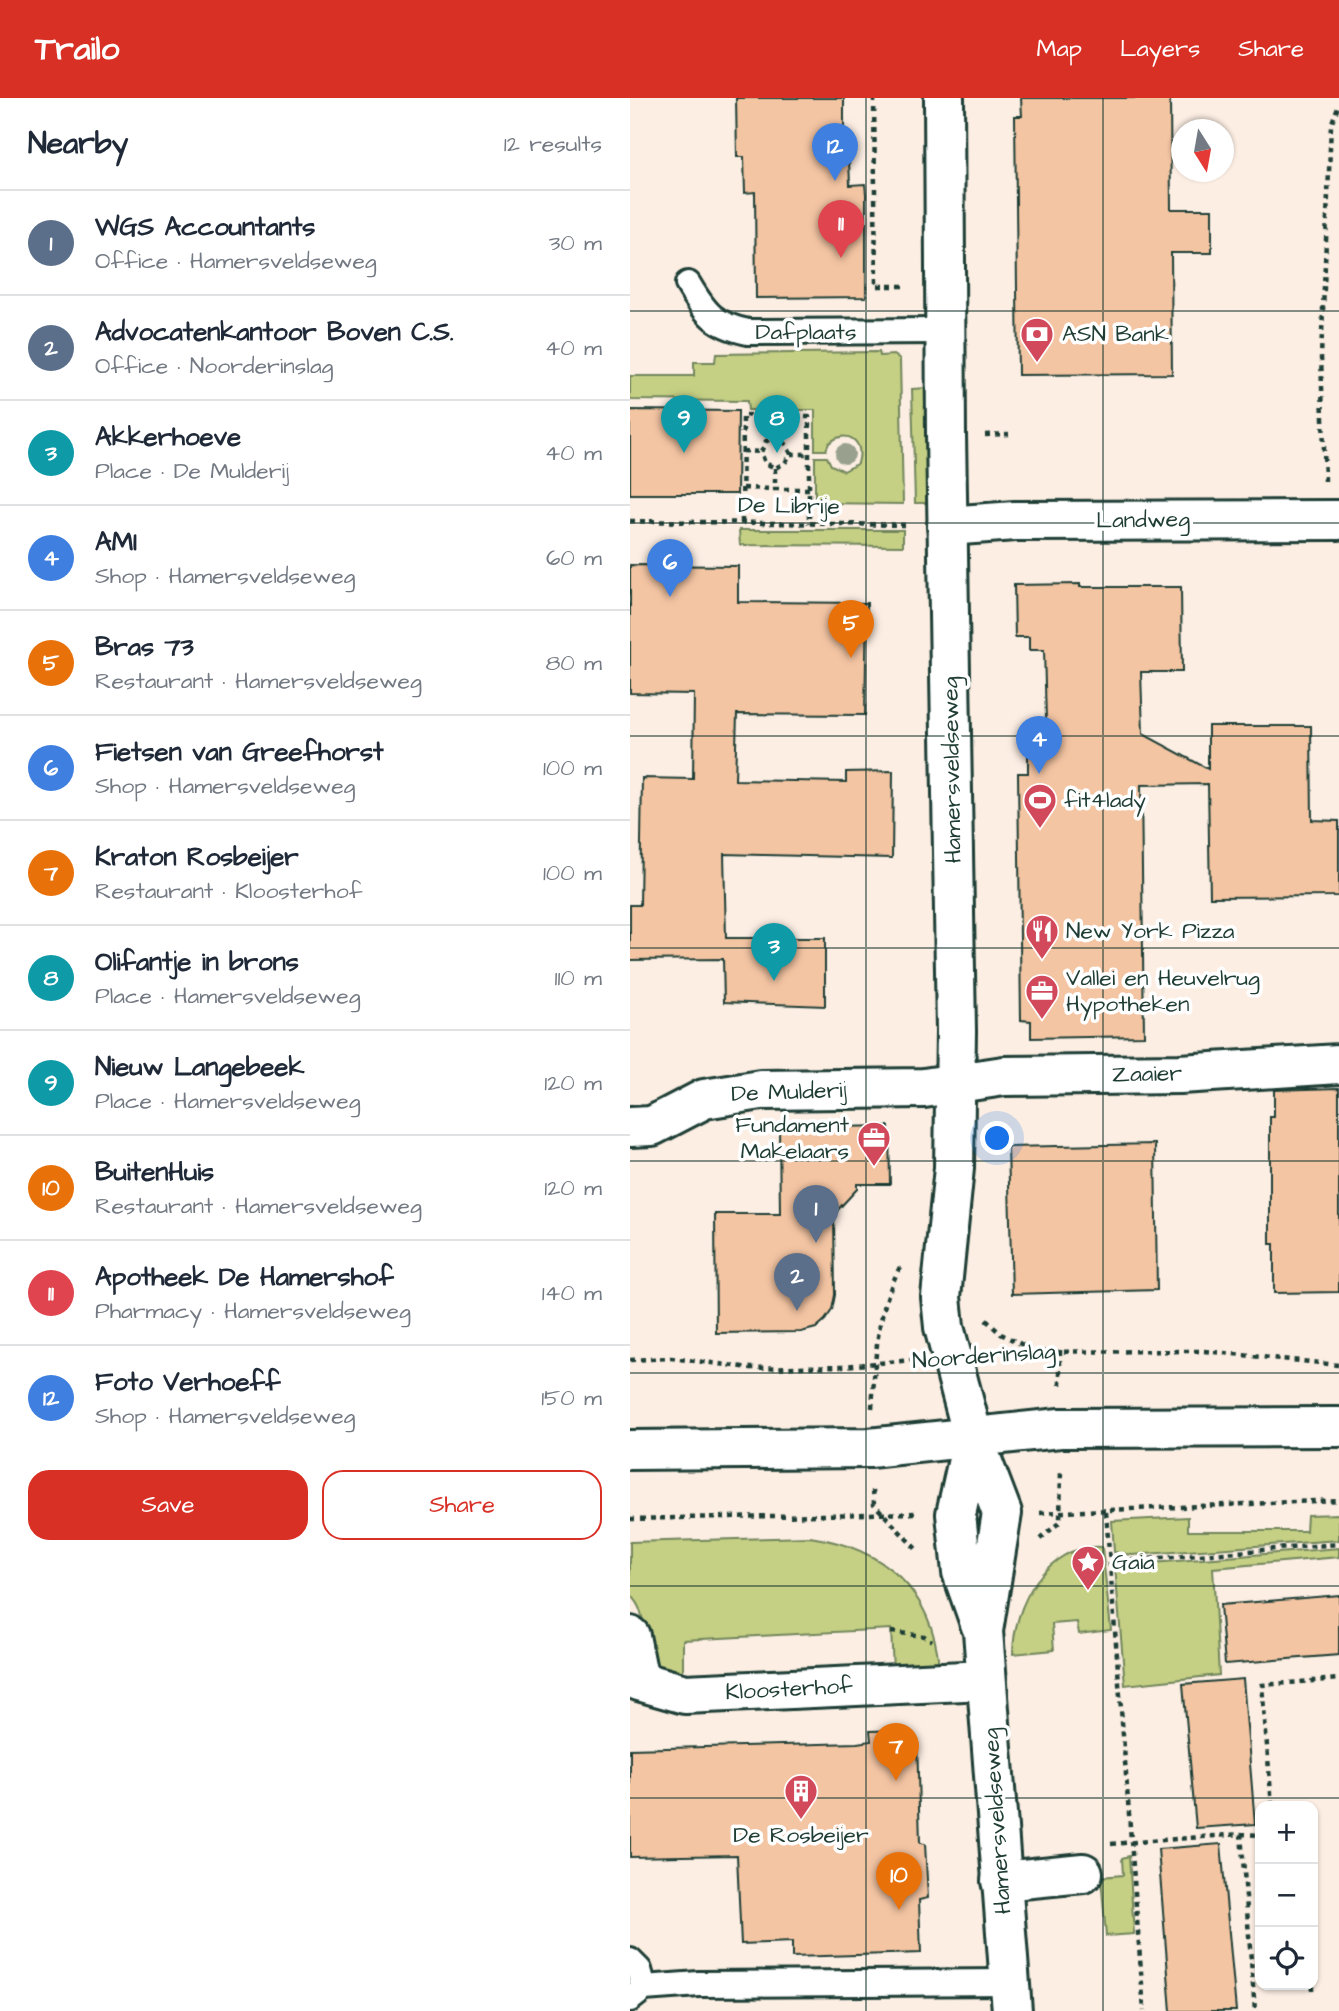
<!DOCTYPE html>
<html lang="en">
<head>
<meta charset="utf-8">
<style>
  body { margin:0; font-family:"Architects Daughter",sans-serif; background:#f6f6f7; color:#1f2937 }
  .controls { position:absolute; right:21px; bottom:21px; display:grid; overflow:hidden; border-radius:14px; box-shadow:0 2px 5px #0004 }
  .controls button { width:63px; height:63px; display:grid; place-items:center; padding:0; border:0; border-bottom:2px solid #e0e1e3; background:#fff; color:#1f2937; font:35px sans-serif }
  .compass { position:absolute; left:541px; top:21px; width:63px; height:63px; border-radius:50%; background:#fff; box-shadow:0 2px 5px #0004; rotate:169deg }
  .you { position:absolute; left:368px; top:1041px; width:24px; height:24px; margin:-18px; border:5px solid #fff; border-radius:50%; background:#1a73e8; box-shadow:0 0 0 10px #1a73e833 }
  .badge { display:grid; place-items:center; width:46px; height:46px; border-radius:50%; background:#d93025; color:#fff; font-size:23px; font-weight:700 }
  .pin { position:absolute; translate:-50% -58px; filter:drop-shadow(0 2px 4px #0008) }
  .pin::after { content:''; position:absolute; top:37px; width:24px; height:21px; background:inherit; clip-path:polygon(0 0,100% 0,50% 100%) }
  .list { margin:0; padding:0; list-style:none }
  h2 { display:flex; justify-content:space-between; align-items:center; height:91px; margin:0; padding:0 28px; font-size:30px }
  h2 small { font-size:23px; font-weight:400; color:#747a83 }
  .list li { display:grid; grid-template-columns:46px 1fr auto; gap:21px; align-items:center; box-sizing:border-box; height:105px; padding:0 28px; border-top:2px solid #e0e1e3 }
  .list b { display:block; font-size:26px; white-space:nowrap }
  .list p { margin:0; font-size:23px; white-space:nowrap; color:#747a83 }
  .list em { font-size:23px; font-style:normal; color:#747a83 }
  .actions { display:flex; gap:14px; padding:21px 28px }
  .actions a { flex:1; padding:16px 0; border:2px solid #d93025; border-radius:21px; text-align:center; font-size:24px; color:#d93025 }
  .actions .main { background:#d93025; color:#fff }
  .icon { flex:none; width:38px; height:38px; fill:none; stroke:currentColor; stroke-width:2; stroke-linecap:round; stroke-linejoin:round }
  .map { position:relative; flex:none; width:709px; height:1913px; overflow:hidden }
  header { display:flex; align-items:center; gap:42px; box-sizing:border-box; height:98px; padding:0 35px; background:#d93025; color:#fff }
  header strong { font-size:33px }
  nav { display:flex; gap:38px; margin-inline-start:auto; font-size:24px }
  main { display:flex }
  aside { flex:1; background:#fff }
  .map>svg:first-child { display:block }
  .green { fill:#c5d084; stroke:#72865c; stroke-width:2 }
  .building { fill:#f4c5a3; stroke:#1f3d34; stroke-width:2 }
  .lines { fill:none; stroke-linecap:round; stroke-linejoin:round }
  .lane-casing { stroke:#1f3d34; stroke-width:30 }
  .street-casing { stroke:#1f3d34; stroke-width:44 }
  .secondary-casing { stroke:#1f3d34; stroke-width:44 }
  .path { stroke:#1f3d34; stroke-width:4.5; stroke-dasharray:5 5; stroke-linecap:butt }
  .lane { stroke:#fff; stroke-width:24 }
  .street { stroke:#fff; stroke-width:38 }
  .secondary { stroke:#fff; stroke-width:38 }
  .tree { fill:#99a18e }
  .grid { fill:none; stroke:#1f3d34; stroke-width:2; stroke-opacity:0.55 }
  .labels { text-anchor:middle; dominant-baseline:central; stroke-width:7; stroke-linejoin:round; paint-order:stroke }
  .street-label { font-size:23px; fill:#1f3d34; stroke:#fff }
  .poi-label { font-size:23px; fill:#1f3d34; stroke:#fff; text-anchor:start }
</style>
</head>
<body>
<header>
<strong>Trailo</strong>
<nav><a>Map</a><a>Layers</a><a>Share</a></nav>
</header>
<main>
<aside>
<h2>Nearby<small>12 results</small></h2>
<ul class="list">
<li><span class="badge" style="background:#5c6f8a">1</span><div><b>WGS Accountants</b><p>Office · Hamersveldseweg</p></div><em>30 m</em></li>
<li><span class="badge" style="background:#5c6f8a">2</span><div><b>Advocatenkantoor Boven C.S.</b><p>Office · Noorderinslag</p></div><em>40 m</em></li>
<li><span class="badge" style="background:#0f9aa8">3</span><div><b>Akkerhoeve</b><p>Place · De Mulderij</p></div><em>40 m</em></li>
<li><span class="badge" style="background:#3f7fe0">4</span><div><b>AMI</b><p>Shop · Hamersveldseweg</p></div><em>60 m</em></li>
<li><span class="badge" style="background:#e8710a">5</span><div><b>Bras 73</b><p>Restaurant · Hamersveldseweg</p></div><em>80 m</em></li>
<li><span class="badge" style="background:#3f7fe0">6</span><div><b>Fietsen van Greefhorst</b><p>Shop · Hamersveldseweg</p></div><em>100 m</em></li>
<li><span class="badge" style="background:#e8710a">7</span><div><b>Kraton Rosbeijer</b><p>Restaurant · Kloosterhof</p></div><em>100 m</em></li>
<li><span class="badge" style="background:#0f9aa8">8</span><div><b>Olifantje in brons</b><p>Place · Hamersveldseweg</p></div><em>110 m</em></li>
<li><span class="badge" style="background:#0f9aa8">9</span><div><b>Nieuw Langebeek</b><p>Place · Hamersveldseweg</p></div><em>120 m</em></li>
<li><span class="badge" style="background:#e8710a">10</span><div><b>BuitenHuis</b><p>Restaurant · Hamersveldseweg</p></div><em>120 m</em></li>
<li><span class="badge" style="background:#e0444e">11</span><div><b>Apotheek De Hamershof</b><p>Pharmacy · Hamersveldseweg</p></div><em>140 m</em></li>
<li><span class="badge" style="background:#3f7fe0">12</span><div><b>Foto Verhoeff</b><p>Shop · Hamersveldseweg</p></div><em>150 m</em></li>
</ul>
<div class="actions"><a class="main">Save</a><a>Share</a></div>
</aside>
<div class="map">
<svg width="709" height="1913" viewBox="0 0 709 1913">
  <rect width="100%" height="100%" fill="#fceee3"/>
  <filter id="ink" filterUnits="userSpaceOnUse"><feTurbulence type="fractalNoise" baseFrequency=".0143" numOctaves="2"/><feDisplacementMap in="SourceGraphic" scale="14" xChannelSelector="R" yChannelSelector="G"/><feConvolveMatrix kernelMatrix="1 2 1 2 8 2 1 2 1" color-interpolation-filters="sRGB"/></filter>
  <g filter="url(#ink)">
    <path class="green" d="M249,254L250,258L264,257L270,261L273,406L185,405V359H197L201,367L214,373L228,365C235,343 217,330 199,345L196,352H185V312H118L117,303L0,302V278H64V264H85L86,256Z
      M298,290L300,405H285L282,291Z
      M109,432H273V448L110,447Z
      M709,1416V1442L502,1457L484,1454L482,1423L558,1419V1433H676L677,1417Z
      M180,1439C253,1450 302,1491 309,1568L263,1572L261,1531L53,1542V1579C45,1577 33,1575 27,1569C9,1550 21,1516 0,1497V1444Z
      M472,1449L481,1532L449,1536L447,1524L422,1526L424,1552L383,1556C383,1508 416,1445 472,1449Z
      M709,1450V1459L583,1470L589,1577L495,1587L485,1468Z
      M499,1758L504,1836L476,1838L471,1779L493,1777L492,1760Z"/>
    <path class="building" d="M106,0H214V63L219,62L220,87L235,86L236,96V199L126,200L125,94L115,95L114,59H107Z
      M391,0H540L541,111H582V155H541L542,276L388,277L385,18H392Z
      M0,312L108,313L107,396H0Z
      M0,467L108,468V504L237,505L235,617L107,616L105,682L216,684V674L263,673L262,760L94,756L96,840H195V908L94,904L93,861L0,862V807H10L12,680L63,681L64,596L0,595Z
      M450,486V489H551L552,574H511L513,636L578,671V628H681L682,722L709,723V798L580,799L578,686L511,687L514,938L401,940V923L391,922L388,675H398V657H417L414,552H399V539H385L384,487Z
      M709,990V1194L644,1195V1146H640V1019H644V992Z
      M259,1028L260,1086H227V1091L204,1116L205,1197L202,1212L195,1222L186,1230L171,1234L86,1235L85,1116H150L149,1030Z
      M525,1046L527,1192L382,1196L378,1049Z
      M709,1497V1557L595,1566L590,1507Z
      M613,1581L625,1726L566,1730L553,1586Z
      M274,1632V1643L287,1642L290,1745L295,1746L298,1800L289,1802L291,1855L162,1859V1844L111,1846L107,1757L0,1759V1651L227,1645L241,1643L240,1633Z
      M591,1746L606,1913H541L528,1751Z"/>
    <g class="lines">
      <defs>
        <path id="lane" d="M58,186C75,215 84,227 118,234L316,233
          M0,1863L9,1872L14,1890
          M0,1901L14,1890L69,1886L379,1884"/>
        <path id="street" d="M317,428L385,423L709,422
          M0,1029L22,1028L74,1001L131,992L294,990L374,978L550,976L709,966
          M0,1538L9,1583L55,1596L356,1582
          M371,1783L453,1775"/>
        <path id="secondary" d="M314,0L316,337L326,933L324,1070L311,1199L314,1229L343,1339L372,1415L353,1533L382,1913
          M343,1339L326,1416L332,1474L351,1528
          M0,1352L239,1350L430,1330L709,1329"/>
      </defs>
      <use href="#lane" class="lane-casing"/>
      <use href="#street" class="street-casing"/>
      <use href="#secondary" class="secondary-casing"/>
      <path class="path" d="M244,0L246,188H273
        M355,337L379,336
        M146,340L148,318
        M113,353L131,354
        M161,356L156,346L146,340L136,343L131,354L135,365L145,370L155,365L161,356H179
        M145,370V391H180
        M695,383L691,258L701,27L709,6
        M113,390L145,391
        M0,423L276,427
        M112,425L113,317L179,319V426
        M356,1222L371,1236L401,1251
        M430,1252V1289
        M364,1254L574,1253L709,1267
        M0,1262L41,1260L121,1270L214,1268L282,1262
        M242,1310C246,1257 245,1218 270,1169
        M243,1392L244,1406L288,1453
        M476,1414L514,1913
        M410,1415L709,1402
        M0,1421L286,1415
        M410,1441L430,1424L431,1371
        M480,1464L709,1446
        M261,1534L294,1538L302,1543
        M642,1708L632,1587L709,1581
        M611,1736L630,1737
        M481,1746L611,1736L625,1913
        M682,1887V1894"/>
      <use href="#lane" class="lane"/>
      <use href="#street" class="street"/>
      <use href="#secondary" class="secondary"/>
    </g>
    <circle class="tree" cx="215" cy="356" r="10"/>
  </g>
  <path class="grid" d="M236,0V1913M473,0V1913M0,213H709M0,425H709M0,638H709M0,850H709M0,1063H709M0,1275H709M0,1488H709M0,1700H709"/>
  <defs>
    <symbol id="bank-pin" viewBox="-11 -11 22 30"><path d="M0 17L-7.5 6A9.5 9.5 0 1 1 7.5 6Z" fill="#d1495b" stroke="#fff"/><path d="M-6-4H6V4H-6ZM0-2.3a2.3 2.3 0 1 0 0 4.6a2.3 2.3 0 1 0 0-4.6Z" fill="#fff"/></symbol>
    <symbol id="stadium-pin" viewBox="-11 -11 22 30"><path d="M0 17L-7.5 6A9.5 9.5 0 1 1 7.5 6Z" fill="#d1495b" stroke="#fff"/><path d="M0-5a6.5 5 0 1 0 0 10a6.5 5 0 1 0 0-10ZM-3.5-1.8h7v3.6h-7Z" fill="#fff"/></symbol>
    <symbol id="restaurant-pin" viewBox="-11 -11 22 30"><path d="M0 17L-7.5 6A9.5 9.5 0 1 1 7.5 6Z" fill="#d1495b" stroke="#fff"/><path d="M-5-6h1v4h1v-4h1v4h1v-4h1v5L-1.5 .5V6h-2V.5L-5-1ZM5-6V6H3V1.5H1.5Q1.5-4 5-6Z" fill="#fff"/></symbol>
    <symbol id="office-pin" viewBox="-11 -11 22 30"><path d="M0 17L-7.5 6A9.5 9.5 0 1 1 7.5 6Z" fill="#d1495b" stroke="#fff"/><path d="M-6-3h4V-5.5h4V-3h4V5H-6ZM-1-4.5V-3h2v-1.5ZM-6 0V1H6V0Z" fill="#fff"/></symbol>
    <symbol id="sight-pin" viewBox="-11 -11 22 30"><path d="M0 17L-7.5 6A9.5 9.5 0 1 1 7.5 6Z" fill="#d1495b" stroke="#fff"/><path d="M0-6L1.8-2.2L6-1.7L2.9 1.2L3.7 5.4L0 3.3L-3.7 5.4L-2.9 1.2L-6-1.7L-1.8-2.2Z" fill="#fff"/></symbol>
    <symbol id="building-pin" viewBox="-11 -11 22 30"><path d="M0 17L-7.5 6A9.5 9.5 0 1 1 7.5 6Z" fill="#d1495b" stroke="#fff"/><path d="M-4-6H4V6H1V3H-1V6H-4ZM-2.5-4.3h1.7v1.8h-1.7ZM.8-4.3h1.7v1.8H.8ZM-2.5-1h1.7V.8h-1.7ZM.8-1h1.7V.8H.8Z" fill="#fff"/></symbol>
  </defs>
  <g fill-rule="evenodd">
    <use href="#bank-pin" x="388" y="217" width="38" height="52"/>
    <use href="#stadium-pin" x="391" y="683" width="38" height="52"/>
    <use href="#restaurant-pin" x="393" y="814" width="38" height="52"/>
    <use href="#office-pin" x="393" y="874" width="38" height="52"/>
    <use href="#office-pin" x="225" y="1021" width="38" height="52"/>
    <use href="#sight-pin" x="439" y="1445" width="38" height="52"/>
    <use href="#building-pin" x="152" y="1674" width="38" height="52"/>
  </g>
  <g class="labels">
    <g class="street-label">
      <text x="176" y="234">Dafplaats</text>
      <text transform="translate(159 408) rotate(1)">De Librije</text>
      <text transform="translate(513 422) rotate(-1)">Landweg</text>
      <text transform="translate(322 672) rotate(-91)">Hamersveldseweg</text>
      <text transform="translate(517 976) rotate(-1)">Zaaier</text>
      <text transform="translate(159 994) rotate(-2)">De Mulderij</text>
      <text transform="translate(354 1258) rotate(-4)">Noorderinslag</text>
      <text transform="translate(159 1591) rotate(-3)">Kloosterhof</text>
      <text transform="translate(367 1723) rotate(-94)">Hamersveldseweg</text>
    </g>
    <g class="poi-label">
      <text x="432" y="236">ASN Bank</text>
      <text x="434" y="702">fit4lady</text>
      <text x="436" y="833">New York Pizza</text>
      <text x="436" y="880">Vallei en Heuvelrug<tspan x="436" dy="26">Hypotheken</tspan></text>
      <text x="219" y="1027" text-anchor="end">Fundament<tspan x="219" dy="26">Makelaars</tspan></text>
      <text x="482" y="1464">Gaia</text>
      <text x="171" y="1737" text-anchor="middle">De Rosbeijer</text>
    </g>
  </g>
</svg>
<div class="controls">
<button>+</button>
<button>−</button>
<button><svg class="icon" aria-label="locate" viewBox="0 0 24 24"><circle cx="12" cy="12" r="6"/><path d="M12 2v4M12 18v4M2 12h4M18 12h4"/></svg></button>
</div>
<svg class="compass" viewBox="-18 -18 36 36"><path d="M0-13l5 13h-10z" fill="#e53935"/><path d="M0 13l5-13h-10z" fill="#747a83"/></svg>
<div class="you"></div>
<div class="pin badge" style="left:186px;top:1145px;background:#5c6f8a">1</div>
<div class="pin badge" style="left:167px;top:1213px;background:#5c6f8a">2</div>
<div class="pin badge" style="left:144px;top:883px;background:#0f9aa8">3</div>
<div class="pin badge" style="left:409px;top:676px;background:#3f7fe0">4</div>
<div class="pin badge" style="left:221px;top:560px;background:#e8710a">5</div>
<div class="pin badge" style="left:40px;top:499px;background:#3f7fe0">6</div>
<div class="pin badge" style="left:266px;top:1683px;background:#e8710a">7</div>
<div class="pin badge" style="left:147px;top:355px;background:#0f9aa8">8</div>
<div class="pin badge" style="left:54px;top:355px;background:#0f9aa8">9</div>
<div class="pin badge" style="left:269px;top:1812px;background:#e8710a">10</div>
<div class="pin badge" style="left:211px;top:160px;background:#e0444e">11</div>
<div class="pin badge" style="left:205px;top:83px;background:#3f7fe0">12</div>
</div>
</main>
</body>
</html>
